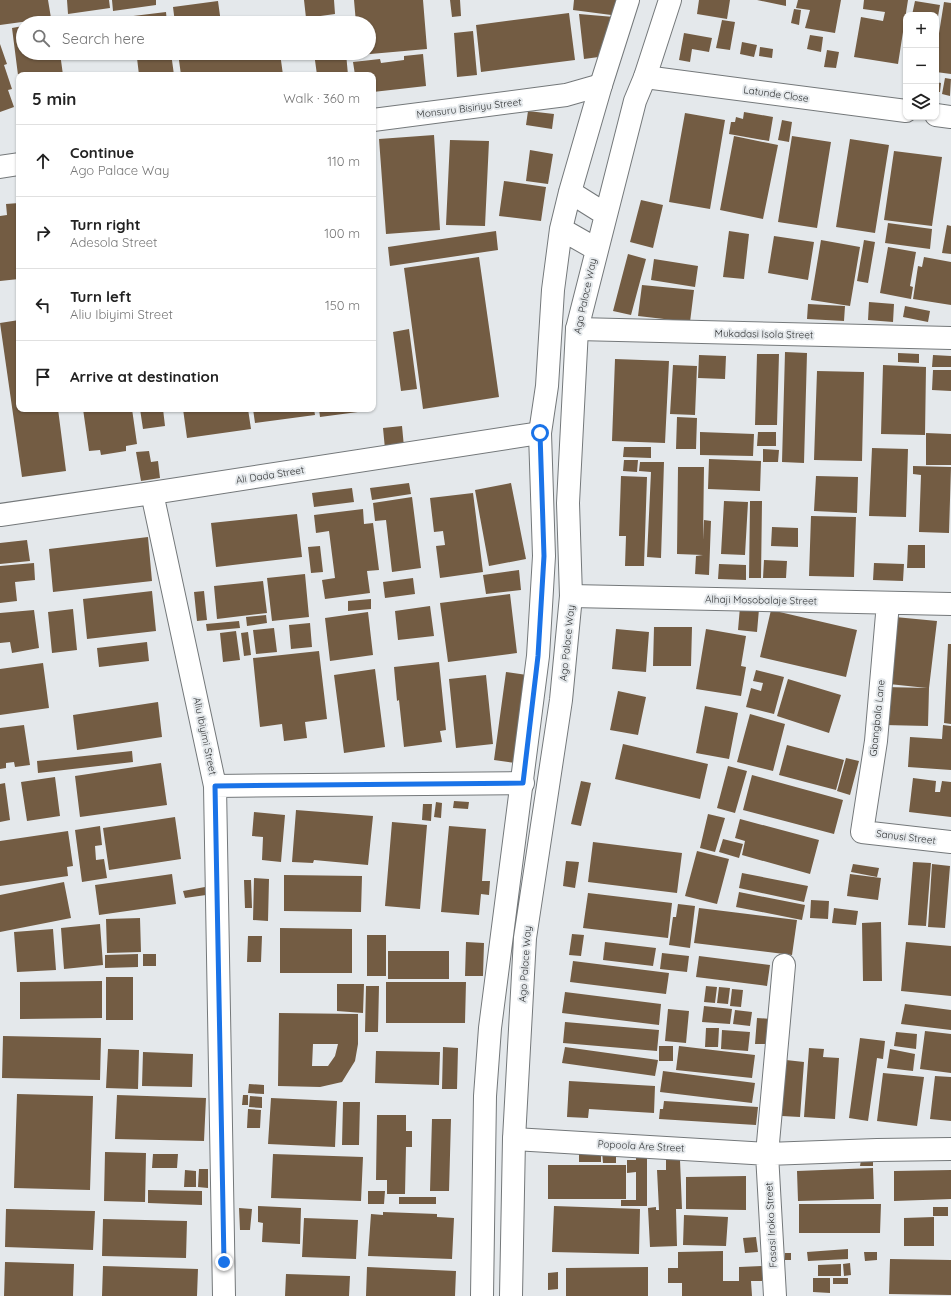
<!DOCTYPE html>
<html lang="en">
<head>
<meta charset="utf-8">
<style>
  body { margin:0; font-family:Quicksand,sans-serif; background:#f2f2f2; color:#222 }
  .controls { position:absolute; right:12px; top:12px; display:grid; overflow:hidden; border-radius:8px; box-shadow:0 1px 3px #0004 }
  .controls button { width:36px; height:36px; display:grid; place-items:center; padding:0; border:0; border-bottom:1px solid #e0e0e0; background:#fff; color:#222; font:20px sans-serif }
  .stop { position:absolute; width:12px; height:12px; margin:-9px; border:3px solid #1a73e8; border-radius:50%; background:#fff }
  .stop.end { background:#1a73e8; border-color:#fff; box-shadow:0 1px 4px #0008 }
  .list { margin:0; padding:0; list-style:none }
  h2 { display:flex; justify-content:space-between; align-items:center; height:52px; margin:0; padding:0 16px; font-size:17px }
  h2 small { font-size:13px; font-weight:400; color:#767676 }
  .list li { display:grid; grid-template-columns:26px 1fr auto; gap:12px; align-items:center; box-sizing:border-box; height:72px; padding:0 16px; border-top:1px solid #e0e0e0 }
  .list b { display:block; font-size:15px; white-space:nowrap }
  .list p { margin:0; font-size:13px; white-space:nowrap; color:#767676 }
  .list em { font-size:13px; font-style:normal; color:#767676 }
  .icon { flex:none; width:22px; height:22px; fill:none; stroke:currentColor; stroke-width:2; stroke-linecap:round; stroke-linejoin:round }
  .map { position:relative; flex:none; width:951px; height:1296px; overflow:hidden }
  .search { position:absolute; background:#fff; box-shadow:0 1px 3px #0004; left:16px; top:16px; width:360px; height:44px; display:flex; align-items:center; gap:10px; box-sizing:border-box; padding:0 14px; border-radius:22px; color:#767676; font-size:15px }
  .panel { position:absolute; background:#fff; box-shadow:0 1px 3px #0004; left:16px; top:72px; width:360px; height:340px; border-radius:8px }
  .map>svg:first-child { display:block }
  .building { fill:#735c43; fill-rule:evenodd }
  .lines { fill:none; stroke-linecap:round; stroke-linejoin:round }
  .minor-casing { stroke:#74787a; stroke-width:24 }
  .major-casing { stroke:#74787a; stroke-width:24 }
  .minor { stroke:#fff; stroke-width:22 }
  .major { stroke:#fff; stroke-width:22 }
  .route { stroke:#1a73e8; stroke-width:5 }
  .labels { text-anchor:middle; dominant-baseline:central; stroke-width:4; stroke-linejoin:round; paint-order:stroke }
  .street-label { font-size:10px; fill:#313334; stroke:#e4e8eb }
</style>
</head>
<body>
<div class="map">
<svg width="951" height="1296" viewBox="0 0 951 1296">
  <rect width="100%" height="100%" fill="#e4e8eb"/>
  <path class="building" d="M0,0H48L51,18L0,25Z
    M67,0H109L110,8L68,14Z
    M112,0H156V5L113,11Z
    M304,0H334L335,14L306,18Z
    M354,0H423L427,49L359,55V53H369V23H356Z
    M450,0H460L461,16L452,17Z
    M574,0H621L619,16L573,10Z
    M699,0H730L727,19L697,14Z
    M757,0H786V6Z
    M798,0H841L835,33L805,28L810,10L796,8Z
    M864,0H908L898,64L854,57L861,17L883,21L885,12L863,9Z
    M218,1L221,23H175L173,7Z
    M915,1L940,5L937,22L936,15H912Z
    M944,2L951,3V74L936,72V52Z
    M794,9L801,10L799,25L791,23Z
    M166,12L167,23H126L125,17Z
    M569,13L575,60L481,72L476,25Z
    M579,14L614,17L606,56L584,59Z
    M342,18V23H308V22Z
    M722,20L735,22L730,50L716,48Z
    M23,26V53H60L63,75H18L12,28Z
    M473,31L477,75L457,77L454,33Z
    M684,33L712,38L709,52L692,49L690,62L679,60Z
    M810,35L823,37L821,52L807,49Z
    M742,42L757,45L754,57L740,54Z
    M0,44L7,64L4,65L12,89L8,90L14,107L0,112Z
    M760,47L773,49L772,58L759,56Z
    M827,50L839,52L836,68L824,67Z
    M130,53H171L174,75H139L137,58L131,59Z
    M178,53H280L283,75H181Z
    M314,53H346L348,75H317Z
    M423,54L426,86L373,92V75H355L353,62L380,59L381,63L404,60V56Z
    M905,61H906V74H903Z
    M945,78L951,79L950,96L942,94Z
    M936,82L941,83L940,92H936Z
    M528,111L554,114L552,129L526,125Z
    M744,112L773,117L769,141L729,134L731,122H735L736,117L743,119Z
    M685,113L725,120L710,209L669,202Z
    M782,120L792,122L789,142L778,140Z
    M434,135L440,230L386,234L379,139Z
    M734,136L778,145L763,219L720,210Z
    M792,136L831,142L817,228L778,222Z
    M850,139L889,145L875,233L836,227Z
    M450,140L489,141L485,226L446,225Z
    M530,150L553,154L548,184L526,181Z
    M894,151L942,157L932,226L884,220Z
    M504,181L546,187L541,221L499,216Z
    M641,200L663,205L653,248L630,242Z
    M19,203V279L0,281V216L7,215L6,204Z
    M888,223L932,229L930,249L885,243Z
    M947,225L951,226V254L942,253Z
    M496,231L498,250L390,266L388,247Z
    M729,231L749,234L744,279L723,277Z
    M774,236L814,242L808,280L768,273Z
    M821,240L860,247L850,306L811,300Z
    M864,240L875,242L868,283L857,281Z
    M888,247L916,252L910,286L913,287L911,299L880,293Z
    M628,254L646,259L631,315L613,311Z
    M479,257L499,397L423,409L404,268Z
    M924,257L951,262V305L913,299L918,266L922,267Z
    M654,259L698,266L695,287L651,280Z
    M642,285L694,290L690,322L638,316Z
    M869,302L894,304L893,322L868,320Z
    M808,304L845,306L844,321L807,319Z
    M905,306L930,311L928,322L903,317Z
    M19,320V409H58L66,471L22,477L0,323Z
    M409,329L417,389L401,391L393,332Z
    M785,352L807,353L804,463L782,462Z
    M898,353L919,354V363L898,362Z
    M757,354H779L777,425H755Z
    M699,355L726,356L725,379L698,378Z
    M933,355L951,356V367H932Z
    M615,359L669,361L665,443L612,441Z
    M673,365L697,366L695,415L670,414Z
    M883,365L926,367L925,435L881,434Z
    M933,370H951V391L932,390Z
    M817,371L864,372L862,461L814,460Z
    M83,409H132L137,444L126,446V451L101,455L100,450L89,451Z
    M140,409H163L165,426L143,429Z
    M183,409H248L251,429L187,438Z
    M253,409H314L315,415L255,423Z
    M319,409H373V410L320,417Z
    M677,417L697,418L696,449H676Z
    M402,426L404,447L385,449L383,428Z
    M700,432L754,434L753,456L700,455Z
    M758,432H776V446H757Z
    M926,433L951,434V465H926Z
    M624,447H651V458L623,457Z
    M872,448L908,449L906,517L869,516Z
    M763,449L779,450L778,462H763Z
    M149,451L151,462L158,461L160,478L141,481L136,452Z
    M709,459L761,461L760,491L708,489Z
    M624,460H638L637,472L623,471Z
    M640,462H664L661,558L647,557L651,472L639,471Z
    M913,466L951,467L949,533L919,532L921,475L913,474Z
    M678,467H704L703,540L704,520L711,521L709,575L695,574L696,556L703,555L677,554Z
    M621,476L647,477L644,566H625L626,536H619Z
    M816,476L858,477L857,513L814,511Z
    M409,483L411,494L372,500L370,488Z
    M511,483L526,559L489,566L475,490Z
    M352,488L354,502L314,507L312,493Z
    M473,493L483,572L440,578L436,546L445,545L443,531L434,532L430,498Z
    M412,497L421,568L392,572L386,520L375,521L373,503Z
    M724,501L748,502L745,555L721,554Z
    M750,501H762L761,578H749Z
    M363,509L364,524L373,523L379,570L367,571L370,593L325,599L322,580L335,578L329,531L316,533L314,515Z
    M297,514L302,557L216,567L211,523Z
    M811,516L856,517L854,577L809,576Z
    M772,527L798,528V547L771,546Z
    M148,537L152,581L53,592L49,549Z
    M27,540L30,561L0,564V543Z
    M908,545H925V568H907Z
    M320,546L323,572L311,573L308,547Z
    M764,560L787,561L786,578H763Z
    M34,563L35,580L15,582L17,601L0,603V566Z
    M874,563L904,564L903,581L873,580Z
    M719,564L746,565V580L718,579Z
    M519,570L521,590L486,594L483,575Z
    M305,574L309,617L272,621L267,578Z
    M413,578L415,594L385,598L383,582Z
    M263,581L267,613L217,619L214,586Z
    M152,591L156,631L87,639L83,599Z
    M204,591L207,620L197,621L194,592Z
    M510,594L517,653L448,662L440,603Z
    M371,599V609L348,611V601Z
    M430,606L434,636L398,640L395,611Z
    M740,607L759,609L757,632L738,630Z
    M73,609L77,650L52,653L48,612Z
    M34,610L39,648L12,653L10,642L0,643V613Z
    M771,610L857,630L846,677L760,657Z
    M368,612L373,655L330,661L325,618Z
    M266,615L267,623L247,626L246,617Z
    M895,617L937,621L929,688L928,726L884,725L885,687L927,688L889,684Z
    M239,621L240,628L207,631L206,624Z
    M310,623L312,647L291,649L289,625Z
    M654,627H692L691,666H653Z
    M274,628L277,652L256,654L253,630Z
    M616,629L649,632L646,672L612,669Z
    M706,629L746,636L741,666L746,667L741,696L696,689Z
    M236,631L240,660L223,662L220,633Z
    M248,632L251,655L244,656L241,633Z
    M147,642L149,661L99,667L97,648Z
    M948,644H951V724L944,723Z
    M319,651L327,719L305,722L307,738L284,741L282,724L260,727L253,658Z
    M439,662L446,730L440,731L442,742L404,747L399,700L397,701L394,667Z
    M43,663L49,708L0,715V669Z
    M375,669L385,747L344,753L334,675Z
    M756,670L784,677L774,714L746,707L751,688L761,691L763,683L753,681Z
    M506,672L527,675L515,763L494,760Z
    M486,675L493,744L456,748L449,679Z
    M788,679L841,695L829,733L777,716Z
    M618,691L646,697L638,735L610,730Z
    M158,702L162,737L77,750L73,715Z
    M705,706L738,713L729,759L696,753Z
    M750,714L785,724L773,771L737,762Z
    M24,725L30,765L15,767L14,762L6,763V768L0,769V728Z
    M943,725L951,726V770L908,767L910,737L942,739Z
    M623,744L708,764L700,799L615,779Z
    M787,745L844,760L836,790L779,775Z
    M132,751L133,762L38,773L37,761Z
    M846,758L859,761L850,795L837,791Z
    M161,763L167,805L80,817L75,776Z
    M728,766L747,771L735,813L717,808Z
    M752,775L843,800L834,834L743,810Z
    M55,777L60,816L27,821L21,782Z
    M913,778L936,781L935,792H940L942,781L951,782V817L909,812Z
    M581,781L591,783L581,826L571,824Z
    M5,783L10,820L0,822V784Z
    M454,801L469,802L468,809L453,808Z
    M436,802L442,803L441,818L434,817Z
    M423,804H432L431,821L422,820Z
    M296,810L373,816L368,865L314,860L313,863L292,862Z
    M254,812L285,815L281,862L262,860L263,837L252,836Z
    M708,814L725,818L715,852L700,848Z
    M175,817L181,859L109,870L103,828Z
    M740,819L819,840L810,874L742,855L745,841L735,838Z
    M392,822L427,825L420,909L385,906Z
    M100,826L102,845L95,846L96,860L104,859L107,878L82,882L75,830Z
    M449,826L486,829L482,881H490L489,895L481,894L479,915L441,912Z
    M68,831L73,866L67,867L68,876L0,886V841Z
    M723,839L743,844L739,858L719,852Z
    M593,842L682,853L677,893L588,882Z
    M697,851L729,859L717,904L685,896Z
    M566,861L579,862L575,888L563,886Z
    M913,862L931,863L926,926L908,925Z
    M853,864L879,868L877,877L851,872Z
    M932,864L950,866L945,928L928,927Z
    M742,873L808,886L804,902L739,888Z
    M172,874L176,904L99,915L95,885Z
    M850,874L881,878L878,900L847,896Z
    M284,875L362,876L361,912L284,911Z
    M254,878L269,879L268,921L253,920Z
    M244,880H251L252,908H245Z
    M64,882L71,918L0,932V895Z
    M205,887L206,895L185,898L183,891Z
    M739,892L805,905L802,920L736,907Z
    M588,893L672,903L668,938L583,928Z
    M811,900L829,901L828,919L810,918Z
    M678,904L695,906L690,948L669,945L673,917H676Z
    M699,908L797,920L792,955L694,943Z
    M834,908L858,911L856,925L832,923Z
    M140,918L141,952L107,953L106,919Z
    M881,922L882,981H863L862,923Z
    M100,924L103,965L64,969L61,928Z
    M280,928L352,929V973H280Z
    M53,929L56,970L17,972L14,932Z
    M572,934L584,935L581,956L569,955Z
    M367,935H386V976H367Z
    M248,936H262L261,962H247Z
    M466,942L484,943L483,976H465Z
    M605,942L656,948L653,966L603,960Z
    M906,942L951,946V996L901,991Z
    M388,951H449V979H388Z
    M662,953L689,956L687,972L660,969Z
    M138,954V967L105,968V955Z
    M143,954H156V966H143Z
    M699,956L770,965L767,986L696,977Z
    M573,961L669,973L666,994L570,982Z
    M106,977H133V1020H106Z
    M102,981V1018L20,1019V982Z
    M386,982H466L465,1023H386Z
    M337,984H364L363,1013L337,1011Z
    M366,986H379L378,1032H365Z
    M706,986L717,987L715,1003L704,1002Z
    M719,987L730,988L728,1004L717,1003Z
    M732,989L743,990L741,1007L730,1006Z
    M565,992L661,1004L659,1025L562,1013Z
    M905,1004L951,1010V1030L901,1024Z
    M704,1006L732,1009L730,1024L702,1022Z
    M668,1009L689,1011L686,1043L665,1041Z
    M735,1010L752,1012L750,1026L733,1024Z
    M279,1013L358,1014V1044L355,1061L342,1082L320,1087L278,1086ZM313,1044H338L335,1056L328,1066H312Z
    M757,1018L771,1019L769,1044H755Z
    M565,1022L659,1030L657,1051L563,1043Z
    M706,1028H719L718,1047H705Z
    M722,1030L750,1032L748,1051L721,1049Z
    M925,1031L951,1034V1073L920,1069Z
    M896,1032L917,1034L916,1049L894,1046Z
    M3,1036L101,1038L100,1080L2,1078Z
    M860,1038L885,1041L883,1059L877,1058L868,1121L849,1118Z
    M659,1046H673V1061H659Z
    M679,1046L755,1055L752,1078L676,1070Z
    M443,1047L458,1048L457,1089H442Z
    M565,1047L658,1060L655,1076L562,1063Z
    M809,1048L824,1049L823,1057L839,1058L835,1119L804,1117Z
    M108,1049L139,1050L138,1089L106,1088Z
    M890,1049L915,1054L913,1071L887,1068Z
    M376,1051L440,1052L439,1085L375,1083Z
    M143,1052L193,1054L192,1087L142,1086Z
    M786,1060L804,1062L800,1117L782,1116Z
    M663,1071L755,1083L752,1103L660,1092Z
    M883,1073L924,1077L917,1126L877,1121Z
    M935,1076L951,1077V1121L930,1119Z
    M569,1081L655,1086L654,1113L589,1109L588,1118L567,1117Z
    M249,1084L264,1085V1094L248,1093Z
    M17,1094L93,1096L90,1190L14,1188Z
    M117,1095L206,1098L204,1141L115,1139Z
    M243,1095H248V1105H242Z
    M250,1096L262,1097V1108L249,1107Z
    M271,1098L337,1101L335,1147L268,1144Z
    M664,1101L758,1107L756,1125L659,1119L660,1109H663Z
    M343,1102H360L359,1145H342Z
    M248,1109L261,1110L260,1128H247Z
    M377,1115H406V1131H412V1147H406L405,1194H387V1180H376Z
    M432,1119H451L449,1191H430Z
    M579,1151H601V1162H579Z
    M602,1151H616V1163H603Z
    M105,1152L146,1153L145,1202L104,1201Z
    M153,1154H178L177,1168H152Z
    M273,1154L363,1157L361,1201L271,1198Z
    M636,1157H647V1206H621V1200H636V1172L627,1173V1160H636Z
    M666,1160H680L682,1209H676L677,1246L650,1247L648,1208L656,1207V1210H659L657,1170H666Z
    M861,1160L873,1161V1166H860Z
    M548,1165H626V1199H548Z
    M873,1168L874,1199L798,1201L797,1171Z
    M199,1169H208V1188L198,1187Z
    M185,1170L196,1171V1187H184Z
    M951,1170V1199L894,1201V1171Z
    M746,1176V1210L686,1209V1177Z
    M148,1190L202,1191V1205L148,1203Z
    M368,1191H385L384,1204H368Z
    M399,1197H436V1204H399Z
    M799,1204H881L880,1233H799Z
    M258,1206L301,1208L300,1244L262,1242L263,1223L258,1222Z
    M554,1206L640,1209L639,1254L552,1252Z
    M933,1207H948V1216H933Z
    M239,1208L252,1209L250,1230H240Z
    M6,1209L95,1211L93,1250L5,1247Z
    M383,1212L437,1214V1217L454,1218L452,1259L368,1256L371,1214L383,1215Z
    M684,1215L728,1217L726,1246L683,1245Z
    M934,1217V1246H904V1218Z
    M304,1218L358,1220L356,1259L302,1257Z
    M103,1219L187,1221L186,1258L102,1256Z
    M756,1237L758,1252L745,1253L743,1238Z
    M848,1249V1259L808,1261L807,1252Z
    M723,1251V1281H739V1267L762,1266V1281H751L752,1296H682V1283H668V1268H678V1252Z
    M864,1252H877V1260L865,1261Z
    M785,1253H791V1260H785Z
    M890,1259L951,1260V1295L889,1294Z
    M5,1262L74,1264L73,1296H4Z
    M850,1263L851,1275L844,1276L843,1264Z
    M841,1264V1276H818V1265Z
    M103,1266L198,1269L197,1296H102Z
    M367,1267L456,1271L455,1296H366Z
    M648,1267V1296H566V1268Z
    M558,1272V1289L548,1290V1273Z
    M286,1274L350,1276L349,1296H285Z
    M813,1278H830V1293L813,1292Z
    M833,1278H848V1284H833Z"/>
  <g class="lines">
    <defs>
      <path id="minor" d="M645,77L906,111
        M936,115L951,117
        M373,120L566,95L601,85
        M0,167L19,164
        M577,329L951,338
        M152,493L215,786L224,1296
        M0,515L152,493L540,433
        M571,596L951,604
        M888,603L876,741L862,832L951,842
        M215,786L523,783
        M514,1139L767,1154L877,1150L951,1149
        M775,1296L767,1154L784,965"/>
      <path id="major" d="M570,192L605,214
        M561,229L596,249
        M482,1296L485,1096L490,1028L538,656L544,556L540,433L547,386L553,290L561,229L570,192L601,85L628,0
        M511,1296L514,1139L525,938L561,700L571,596L568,503L577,329L635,101L645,77L670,0"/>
    </defs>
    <use href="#minor" class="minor-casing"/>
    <use href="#major" class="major-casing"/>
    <use href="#minor" class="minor"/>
    <use href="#major" class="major"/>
  </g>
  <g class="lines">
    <path class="route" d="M224,1262L215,786L523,783L538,656L544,556L540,433"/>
  </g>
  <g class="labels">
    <g class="street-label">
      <text transform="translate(776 94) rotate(8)">Latunde Close</text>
      <text transform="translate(469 108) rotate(-7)">Monsuru Bisiriyu Street</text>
      <text transform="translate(585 296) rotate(-78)">Ago Palace Way</text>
      <text transform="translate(764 334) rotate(1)">Mukadasi Isola Street</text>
      <text transform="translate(270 475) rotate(-9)">Ali Dada Street</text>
      <text transform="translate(761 600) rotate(1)">Alhaji Mosobalaje Street</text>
      <text transform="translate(567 643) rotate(-84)">Ago Palace Way</text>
      <text transform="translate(877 718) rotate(-84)">Gbangbala Lane</text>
      <text transform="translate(205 736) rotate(78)">Aliu Ibiyimi Street</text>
      <text transform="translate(906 837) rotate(7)">Sanusi Street</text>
      <text transform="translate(525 964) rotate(-86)">Ago Palace Way</text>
      <text transform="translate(641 1146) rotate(3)">Popoola Are Street</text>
      <text transform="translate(771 1225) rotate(-93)">Fasasi Iroko Street</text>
    </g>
  </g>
</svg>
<div class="controls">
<button>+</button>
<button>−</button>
<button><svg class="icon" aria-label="layers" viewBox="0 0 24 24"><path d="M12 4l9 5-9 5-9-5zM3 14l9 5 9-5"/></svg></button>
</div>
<div class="stop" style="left:540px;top:433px"></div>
<div class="stop end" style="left:224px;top:1262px"></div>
<div class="search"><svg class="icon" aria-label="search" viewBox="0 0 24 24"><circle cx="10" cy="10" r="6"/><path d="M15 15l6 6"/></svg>Search here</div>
<section class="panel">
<h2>5 min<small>Walk · 360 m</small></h2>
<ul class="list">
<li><svg class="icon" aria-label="ahead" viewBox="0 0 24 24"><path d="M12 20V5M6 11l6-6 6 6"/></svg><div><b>Continue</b><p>Ago Palace Way</p></div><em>110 m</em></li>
<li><svg class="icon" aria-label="right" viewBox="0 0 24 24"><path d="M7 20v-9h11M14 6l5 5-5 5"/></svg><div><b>Turn right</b><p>Adesola Street</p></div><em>100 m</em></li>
<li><svg class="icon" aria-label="left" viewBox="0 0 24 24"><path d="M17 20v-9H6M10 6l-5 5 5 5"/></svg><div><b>Turn left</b><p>Aliu Ibiyimi Street</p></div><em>150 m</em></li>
<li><svg class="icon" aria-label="arrive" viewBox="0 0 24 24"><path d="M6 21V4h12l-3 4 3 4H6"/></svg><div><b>Arrive at destination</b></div></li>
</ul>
</section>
</div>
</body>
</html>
